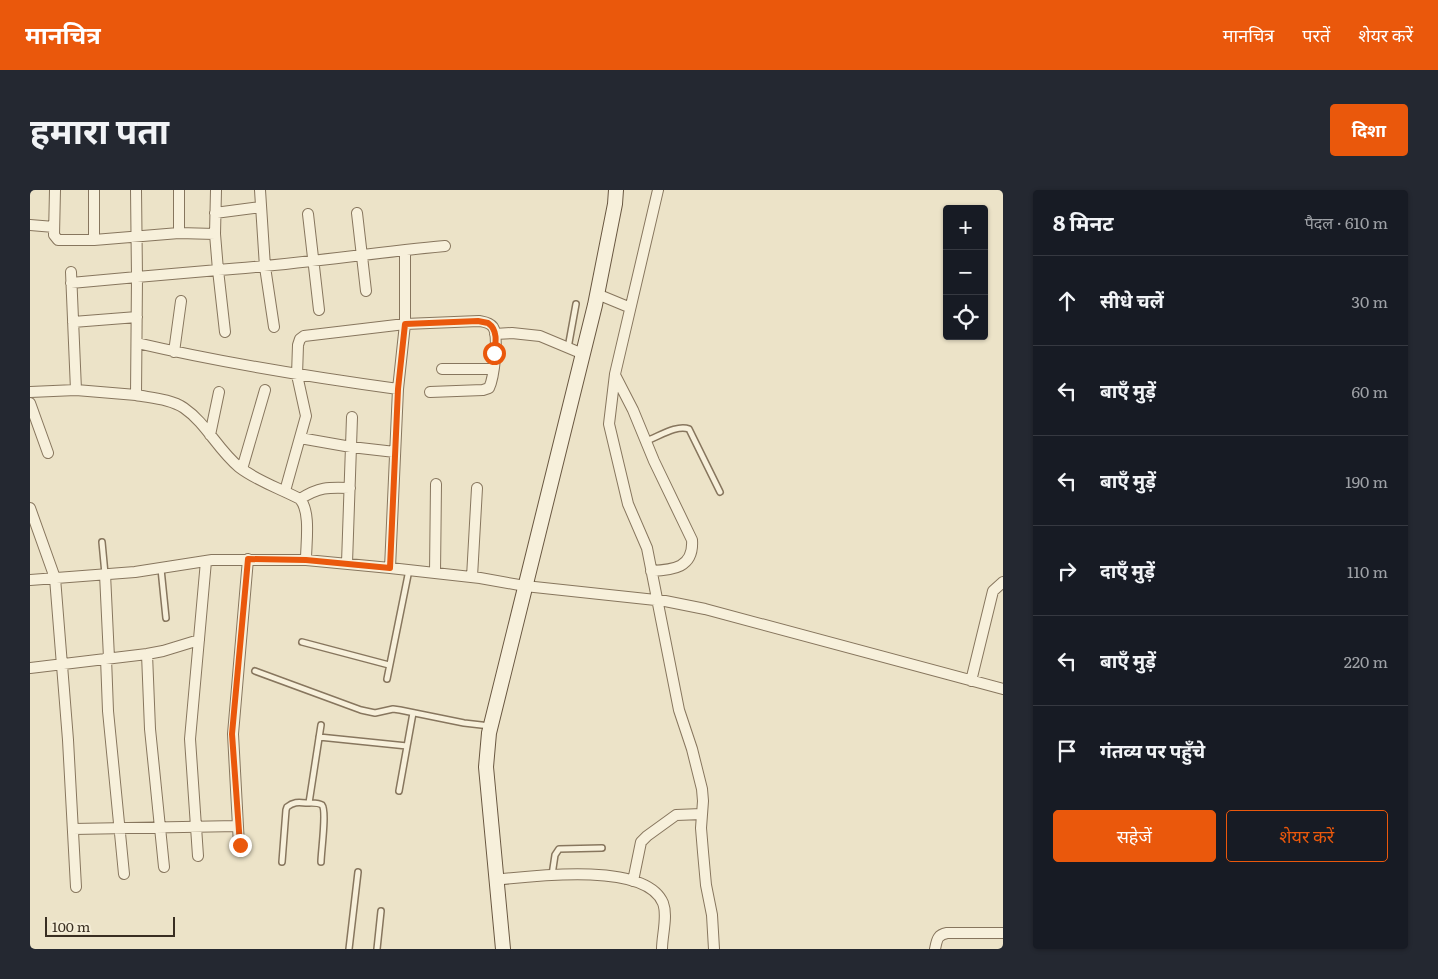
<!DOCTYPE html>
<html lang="hi">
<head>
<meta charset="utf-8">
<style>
  body { margin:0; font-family:Literata,"Noto Sans Devanagari",serif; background:#242831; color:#f1f3f6 }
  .controls { position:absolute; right:15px; top:15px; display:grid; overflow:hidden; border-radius:5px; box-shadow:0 1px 4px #0004 }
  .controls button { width:45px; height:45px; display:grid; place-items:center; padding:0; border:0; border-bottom:1px solid #363941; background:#171b24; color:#f1f3f6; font:25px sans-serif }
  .scale { position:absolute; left:15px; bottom:12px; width:130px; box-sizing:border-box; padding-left:5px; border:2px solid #392e21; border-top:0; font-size:14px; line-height:18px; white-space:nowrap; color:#392e21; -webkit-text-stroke:4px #f4edd7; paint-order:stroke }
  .stop { position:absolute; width:15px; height:15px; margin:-11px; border:4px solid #ea580c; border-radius:50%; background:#fff }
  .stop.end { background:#ea580c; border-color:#fff; box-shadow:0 1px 5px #0008 }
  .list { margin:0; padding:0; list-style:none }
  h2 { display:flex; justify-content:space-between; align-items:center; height:65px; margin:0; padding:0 20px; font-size:21px }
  h2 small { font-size:16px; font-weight:400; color:#9ea1a6 }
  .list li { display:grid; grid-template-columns:32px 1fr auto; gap:15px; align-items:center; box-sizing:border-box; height:90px; padding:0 20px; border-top:1px solid #363941 }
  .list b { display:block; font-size:19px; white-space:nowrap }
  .list em { font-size:16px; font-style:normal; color:#9ea1a6 }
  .actions { display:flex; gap:10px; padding:15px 20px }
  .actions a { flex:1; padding:11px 0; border:1px solid #ea580c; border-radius:5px; text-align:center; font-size:18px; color:#ea580c }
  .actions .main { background:#ea580c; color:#fff }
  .icon { flex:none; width:28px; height:28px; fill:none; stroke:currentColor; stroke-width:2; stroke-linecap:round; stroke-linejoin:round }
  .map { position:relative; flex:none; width:973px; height:759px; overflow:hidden; border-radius:5px }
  header { display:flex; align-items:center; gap:30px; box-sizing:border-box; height:70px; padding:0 25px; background:#ea580c; color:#fff }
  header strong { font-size:24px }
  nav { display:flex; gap:28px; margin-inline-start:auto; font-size:18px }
  .intro { display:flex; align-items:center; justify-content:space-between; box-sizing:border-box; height:120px; padding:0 30px }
  h1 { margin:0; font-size:35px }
  .button { padding:12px 22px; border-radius:5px; background:#ea580c; color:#fff; font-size:18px; font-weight:700 }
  main { display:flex; gap:30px; padding:0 30px }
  aside { flex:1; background:#171b24; border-radius:5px; box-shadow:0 1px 4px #0004 }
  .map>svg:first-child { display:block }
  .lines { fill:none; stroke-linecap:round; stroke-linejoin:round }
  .service-casing { stroke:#87765e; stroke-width:8 }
  .minor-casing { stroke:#87765e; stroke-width:12 }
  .secondary-casing { stroke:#695741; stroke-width:16 }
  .service { stroke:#f7f0db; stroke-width:5 }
  .minor { stroke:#f7f0db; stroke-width:10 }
  .secondary { stroke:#f7f0db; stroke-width:14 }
  .route { stroke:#ea580c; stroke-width:6 }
</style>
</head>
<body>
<header>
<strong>मानचित्र</strong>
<nav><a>मानचित्र</a><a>परतें</a><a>शेयर करें</a></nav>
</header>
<div class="intro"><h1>हमारा पता</h1><a class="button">दिशा</a></div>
<main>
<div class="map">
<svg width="973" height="759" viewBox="0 0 973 759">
  <rect width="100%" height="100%" fill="#ece3c8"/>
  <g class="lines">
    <defs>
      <path id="service" d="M538,158L546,114
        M616,251C628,247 647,234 659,239L690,302
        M72,352L75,384
        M131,379L136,428
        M272,452L359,475
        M225,481L331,520L345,523L363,519L370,520L434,533L460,536
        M357,489L379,380
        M289,547L377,556
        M369,601L383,523
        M279,613L291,535
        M252,672L256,620L257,617C263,612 268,612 276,613C281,613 288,612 292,615C297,621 291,662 291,672
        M522,685L525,665L529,659L572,658
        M319,759L328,682
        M347,759L351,721"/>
      <path id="minor" d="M25,0L24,45L28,50H64L149,43L185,44
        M149,0V43
        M186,0L185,44L188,80L107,87L106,205C121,208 141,209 154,218C176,233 188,260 209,277C227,291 249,298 270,309C281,322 276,353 276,370L360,378L450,388L495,396L635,411L675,419L973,499
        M230,0L235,77L244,137
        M628,0L585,184L579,234L598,314L617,358L649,520L662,559L672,599L673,611L671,638L673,662L676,695L682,725L684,759
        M185,23L231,17
        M327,23L336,101
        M278,24L289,120
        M0,35L24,37
        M64,50V0
        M41,82L46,200
        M41,93L107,87L106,0
        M567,104L596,116
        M43,132L107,127
        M195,142L188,80C264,75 339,63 415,56
        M465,144L482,143L510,146L553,164
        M107,153C193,173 280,187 368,199
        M144,162L151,111
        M412,179H463
        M585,185L603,220L624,271L662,350C664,378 643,380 621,381
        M0,202L46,200L106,205
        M0,213L18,263
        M180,245L189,202
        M270,248L321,257L365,262
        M212,279L235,200
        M255,301L276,226L267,185L268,155L270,149L274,146L375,134L449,131C454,132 459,132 463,137C469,146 464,188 459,198L453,200L400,202
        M270,309C289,297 298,297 320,298
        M0,318L25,388L38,550L46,697
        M317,373L322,227
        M360,378L368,199L375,134V60
        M405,383L406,294
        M75,384L79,468
        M442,387L447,298
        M0,390L105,382L182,370H276
        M117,464L120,539L134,677
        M76,468L78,521L94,684
        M0,478L117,464L133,461L169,450
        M941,491L963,401L973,392
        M43,639L208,636
        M209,655L203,544L218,369
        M168,666L160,549L176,371
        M465,690C501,686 616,671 633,713C638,726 632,745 632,759
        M603,691L611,652L617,646L646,625L672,624
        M905,759C907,750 907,745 917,743H973"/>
      <path id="secondary" d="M473,759L456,577L459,543L565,115L585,14L586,0"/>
    </defs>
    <use href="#service" class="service-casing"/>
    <use href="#minor" class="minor-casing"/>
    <use href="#secondary" class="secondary-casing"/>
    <use href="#service" class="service"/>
    <use href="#minor" class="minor"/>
    <use href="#secondary" class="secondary"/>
  </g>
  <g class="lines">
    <path class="route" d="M210,655L202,544L218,369L276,370L360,378L368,199L375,134L448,131L458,133C468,140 466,152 464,163"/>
  </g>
</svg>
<div class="controls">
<button>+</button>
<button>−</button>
<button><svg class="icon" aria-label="locate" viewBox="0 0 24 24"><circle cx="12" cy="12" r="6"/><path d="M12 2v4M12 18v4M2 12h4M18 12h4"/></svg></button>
</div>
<div class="scale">100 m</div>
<div class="stop" style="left:464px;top:163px"></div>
<div class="stop end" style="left:210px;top:655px"></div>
</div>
<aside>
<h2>8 मिनट<small>पैदल · 610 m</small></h2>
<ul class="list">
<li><svg class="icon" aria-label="ahead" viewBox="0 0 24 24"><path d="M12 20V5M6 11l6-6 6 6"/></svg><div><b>सीधे चलें</b></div><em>30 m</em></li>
<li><svg class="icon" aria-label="left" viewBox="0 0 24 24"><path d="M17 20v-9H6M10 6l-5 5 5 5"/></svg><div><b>बाएँ मुड़ें</b></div><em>60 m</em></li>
<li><svg class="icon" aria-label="left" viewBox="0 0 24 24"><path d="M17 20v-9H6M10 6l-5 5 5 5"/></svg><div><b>बाएँ मुड़ें</b></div><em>190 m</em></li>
<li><svg class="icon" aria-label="right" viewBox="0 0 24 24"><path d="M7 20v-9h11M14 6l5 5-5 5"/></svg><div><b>दाएँ मुड़ें</b></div><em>110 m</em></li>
<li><svg class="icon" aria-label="left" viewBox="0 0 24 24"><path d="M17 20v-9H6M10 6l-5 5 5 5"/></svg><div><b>बाएँ मुड़ें</b></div><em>220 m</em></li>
<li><svg class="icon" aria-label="arrive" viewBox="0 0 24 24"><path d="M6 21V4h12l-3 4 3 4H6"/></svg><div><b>गंतव्य पर पहुँचे</b></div></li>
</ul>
<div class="actions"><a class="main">सहेजें</a><a>शेयर करें</a></div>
</aside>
</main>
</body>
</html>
